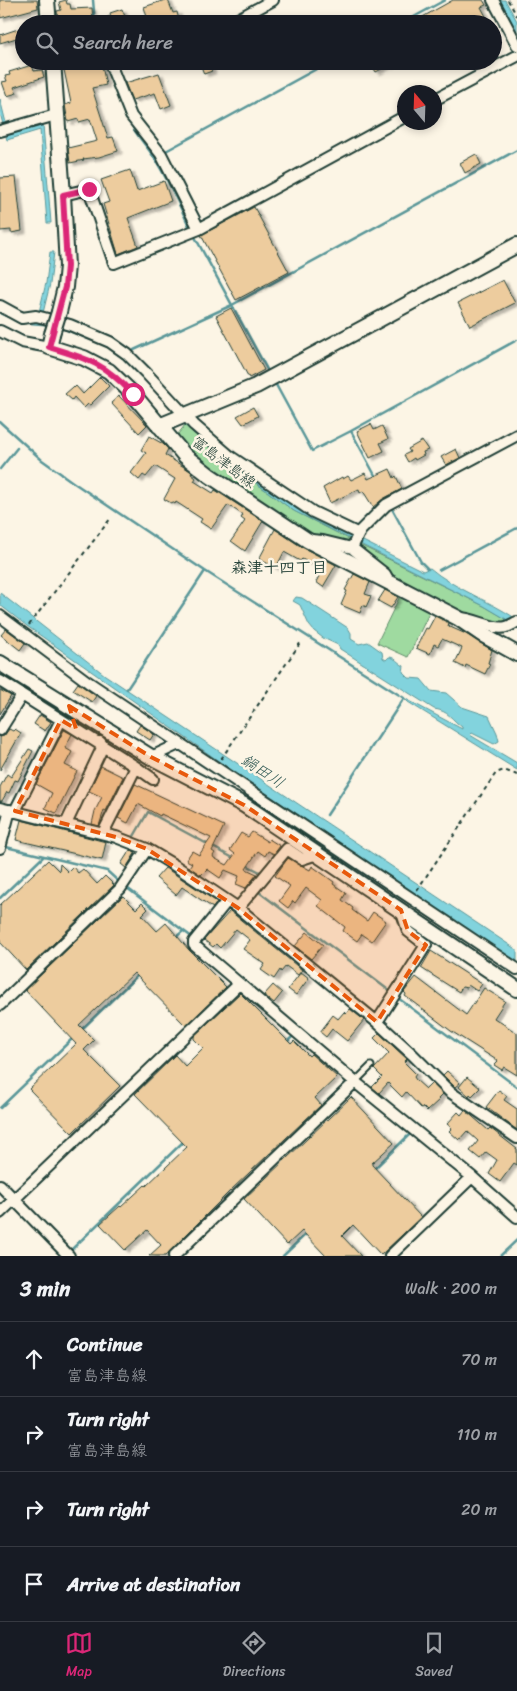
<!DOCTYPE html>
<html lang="en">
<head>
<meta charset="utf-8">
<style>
  body { margin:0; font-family:Sriracha,"Klee One",sans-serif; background:#242831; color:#f1f3f6 }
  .compass { position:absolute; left:397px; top:85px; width:45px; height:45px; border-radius:50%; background:#171b24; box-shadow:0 2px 8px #0003; rotate:341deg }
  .stop { position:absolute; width:15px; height:15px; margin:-11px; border:4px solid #db2777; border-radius:50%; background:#fff }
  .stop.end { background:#db2777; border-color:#fff; box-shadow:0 1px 5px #0008 }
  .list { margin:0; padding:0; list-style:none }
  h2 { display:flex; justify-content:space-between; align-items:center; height:65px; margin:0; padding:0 20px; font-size:21px }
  h2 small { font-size:16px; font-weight:400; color:#9ea1a6 }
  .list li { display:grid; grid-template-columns:32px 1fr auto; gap:15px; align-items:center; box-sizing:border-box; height:75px; padding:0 20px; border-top:1px solid #363941 }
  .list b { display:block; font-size:19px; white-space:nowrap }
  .list p { margin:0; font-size:16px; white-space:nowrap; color:#9ea1a6 }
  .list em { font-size:16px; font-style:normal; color:#9ea1a6 }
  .icon { flex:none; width:28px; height:28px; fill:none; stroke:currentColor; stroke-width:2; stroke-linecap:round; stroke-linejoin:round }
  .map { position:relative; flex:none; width:517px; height:1256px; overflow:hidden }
  .search { position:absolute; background:#171b24; box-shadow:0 2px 8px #0003; left:15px; right:15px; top:15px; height:55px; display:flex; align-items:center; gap:12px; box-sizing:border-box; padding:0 18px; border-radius:28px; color:#9ea1a6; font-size:19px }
  .sheet { height:365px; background:#171b24 }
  nav { display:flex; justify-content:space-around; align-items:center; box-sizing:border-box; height:70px; border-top:1px solid #363941; background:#171b24; font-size:14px; color:#9ea1a6 }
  nav a { display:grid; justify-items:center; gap:2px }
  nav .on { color:#db2777 }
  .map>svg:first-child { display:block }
  .green { fill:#9fdaa0; stroke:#5f8c6a }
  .water { fill:#82d3dd; stroke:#5a9799 }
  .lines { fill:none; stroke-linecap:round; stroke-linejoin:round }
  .stream { stroke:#5a9799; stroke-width:2.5 }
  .building { fill:#edcc9e; stroke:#1f3d34; filter:url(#shadow) }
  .lane-casing { stroke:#1f3d34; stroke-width:9 }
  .street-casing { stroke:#1f3d34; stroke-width:14 }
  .secondary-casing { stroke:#1f3d34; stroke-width:18 }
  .path { stroke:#1f3d34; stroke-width:2; stroke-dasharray:4 4; stroke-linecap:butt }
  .lane { stroke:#fcf5e5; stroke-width:5 }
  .street { stroke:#fcf5e5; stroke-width:10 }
  .secondary { stroke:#fcf5e5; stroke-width:14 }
  .secondary-bridge-casing { stroke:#1f3d34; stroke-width:18; stroke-linecap:butt }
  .secondary-bridge { stroke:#fcf5e5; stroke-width:14 }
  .route { stroke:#db2777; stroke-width:6 }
  .marked { fill:#e8590c; fill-opacity:0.2; stroke:#e8590c; stroke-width:4; stroke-dasharray:10 6; stroke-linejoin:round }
  .labels { text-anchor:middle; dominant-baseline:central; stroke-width:5; stroke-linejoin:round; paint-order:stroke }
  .street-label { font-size:15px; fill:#1f3d34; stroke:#fcf5e5 }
  .neighbourhood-label { font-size:16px; font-weight:bold; fill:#1f3d34; stroke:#fcf5e5 }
  .water-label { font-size:16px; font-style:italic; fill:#335b56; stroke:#fcf5e5 }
</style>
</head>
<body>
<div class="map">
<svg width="517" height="1256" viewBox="0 0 517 1256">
  <defs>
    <filter id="shadow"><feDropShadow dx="4" dy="2.5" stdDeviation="1" flood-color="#0004"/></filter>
  </defs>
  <rect width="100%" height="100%" fill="#fcf5e5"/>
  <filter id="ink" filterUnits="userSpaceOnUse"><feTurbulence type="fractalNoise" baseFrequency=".02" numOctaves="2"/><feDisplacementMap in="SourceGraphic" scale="10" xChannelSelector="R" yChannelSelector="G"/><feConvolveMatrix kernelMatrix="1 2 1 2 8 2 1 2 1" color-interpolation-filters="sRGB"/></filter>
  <g filter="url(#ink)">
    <path class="green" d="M185,425L223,459L294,511L351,540L349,542L310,535L277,514L207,465C196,446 183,457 178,434Z
      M358,544L484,606L506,619V622L502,624L455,612L401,584L358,548Z
      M401,594L431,609L408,657L377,643Z"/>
    <path class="water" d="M499,0H505L517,21V33Z
      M0,99L9,135L43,125L51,223H47L40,130L7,140L0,113Z
      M50,252H54L50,284L43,313L39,312L46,283Z
      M0,310L63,326L109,344L280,496L297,508L423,571L430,568C453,588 488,600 515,618L506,622V619L484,606L294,511L223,459L181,422L176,414L143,378L126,361L107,347L62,329L45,325L20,323L0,314Z
      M0,593L105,675L517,950V963L220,762L27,626L0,605Z
      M296,597L302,598L348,628L351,633V639L359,644L368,642L382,652L383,658L386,660L389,657C395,657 398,663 404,666L403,672L409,678L421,679L431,691L446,693L462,707L489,716L497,733L499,741L494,744L472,733L470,735L517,763V770L408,702L404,698L462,729V727C451,719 449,711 434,709L340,649L338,645L323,638L314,631L309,625L300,605L293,601Z"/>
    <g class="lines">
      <path class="stream" d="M93,0L95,23
        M401,24L445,0
        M129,120C135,135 147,145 155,159C169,181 179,204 190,228
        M164,152L331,61
        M195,237L269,373
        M131,353L134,350L232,305L517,150
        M275,383L312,451L351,431L377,479
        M0,422L42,460L74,483L205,571L404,698L327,815
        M351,431L517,340
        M0,469L17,448
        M391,507L421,562L428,569
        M439,570L517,528
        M127,689L205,571
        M21,808L64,819
        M72,820L102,828
        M109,829L133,838L148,812L235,859
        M6,847L107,871L119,882
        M246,865L262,873
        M127,888L193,938
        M259,892L391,992
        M0,898L44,856
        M175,938L183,931
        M398,998L517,1087
        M80,1031L139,974
        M287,1042L293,1036
        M0,1108L73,1038
        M373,1170L411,1133
        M70,1251L183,1142
        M283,1256L307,1233
        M500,1256L517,1240"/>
    </g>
    <path class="building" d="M0,0H37L38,8L0,18Z
      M66,0L67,4H70L71,9L92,8L93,22L111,16L110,13L122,9L126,19L117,24H58L57,11L61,10L59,2Z
      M165,0H168L173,13L177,12L180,24H149L144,7Z
      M453,0H483L486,5L481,7L490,24H460L458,19L450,24H410Z
      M21,28L23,36L0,43V35Z
      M94,61H101L106,85L92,88L108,138L113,137L118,151L99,157L83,159L84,160L70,163L68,148L97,141L90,119L79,122L78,119L68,122L65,105L71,103L64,70Z
      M199,61H208L212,71L204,74Z
      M369,61H396L376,72Z
      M32,65L34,71L42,70L44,77L14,87L17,93L7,96L2,82L7,81L5,76L10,75L9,72Z
      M159,73L171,105L161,109L155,93L132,100L125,83Z
      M476,154L481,164L465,173L460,163Z
      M130,170L137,191L164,181L171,201L128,218L138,246L118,254L103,204L109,202L101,180Z
      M16,177L22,231L11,233V230L0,231V178Z
      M254,207L289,272L236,300L201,235Z
      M503,280L515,303L470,326L458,303Z
      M231,308L264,370L249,378L216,316Z
      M100,377L109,386L90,405L88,404L84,408L74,397L72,400L65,394L73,387L74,388L76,386L83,394Z
      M119,396L147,425L139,433L111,403Z
      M253,407L258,416L243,424L237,416Z
      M371,424L374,430L382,426L388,439L380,443L384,451L370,458L357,431Z
      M149,436L163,444L168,449L165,455L192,472L191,474L196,478L194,481L213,493L215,490L263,521L245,551L231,541L245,521L241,518L243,515L228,505L211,529L200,522L202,519L176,502L175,504L172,502L171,503L164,499L175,479L155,466L146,477L143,475L139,480L131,473L146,453L141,450Z
      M422,441L428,450L423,452L424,455L415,460L414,458L408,462L404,455L410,452L408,449Z
      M456,449L460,458L446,465L441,457Z
      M390,469L394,478L396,476L402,489L383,499L373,507L363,491L360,493L359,489L330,503L323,488L342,477L343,479L348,476L351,480L365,473L368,479Z
      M275,529L302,547L336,565L323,587L316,582L321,572L319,571L320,569L302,559L300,561L284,552L276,568L259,559Z
      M354,574L370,582L365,594L371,596L366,607L363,605L360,613L341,605L347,591L345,590Z
      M385,590L398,597L391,608L378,601Z
      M435,616L449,623L448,626L466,634L492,650L488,663L490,664L485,674L466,665L465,668L455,663L462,648L442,639L438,646L434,644L430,654L416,648L426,628L428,629Z
      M6,629L25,643L20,650L1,635Z
      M78,683L96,696L92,702L73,690Z
      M0,690L11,696L0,714Z
      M40,715L51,722L45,731L34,724Z
      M140,725L154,734L150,740L136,731Z
      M9,729L13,731L15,729L21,733L0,770V737L4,736Z
      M64,730L72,734L65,748L72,752L65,765L77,771L56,813L45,808L52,793L36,784Z
      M29,749L33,751L18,781L15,780L9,793L7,792L2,801H0V787L7,774L11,777Z
      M101,766L123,777L106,811L104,810L99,826L92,824L95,811L102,797L89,791Z
      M135,784L224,826L212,851L215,853L213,856L214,858L227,865L235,854L230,850L241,833L248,837L252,832L268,842L269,839L280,846L274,854L268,851L265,856L258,851L246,869L257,874L246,888L236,884L239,876L225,870L220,878L207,869L201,875L189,867L192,863L186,860L192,851L199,855L211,838L161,814L160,816L138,804L128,823L118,818Z
      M21,820L106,842L102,860L16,840Z
      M130,850L136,852L126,868L121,864Z
      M288,858L310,870L312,866L334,882L333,884L346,893L342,900L353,908L352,910L367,921L373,912L386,921L372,941L362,934L357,941L343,931L345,927L318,906L322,900L306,888L295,903L293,901L288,908L279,901L290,886L275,876Z
      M48,860L59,871L60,864L68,872L73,867L78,873L83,869L97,884L105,876L114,885L26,970L0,942V905Z
      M165,868L170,871L217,902L213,908L182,887L176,895L156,878Z
      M123,896L136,909L142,903L148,909L142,915L157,931L166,923L189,950L226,987L186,1026L134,973L79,1025L94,1040L84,1050L120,1086L72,1133L29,1089L76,1044L25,990Z
      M230,911L302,970L298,975L286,966L281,972L280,970L274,979L261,970L265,964L243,949L250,940L236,929L220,948L216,944L213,947L204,940Z
      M307,932L323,945L311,959L295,946Z
      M431,951L482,984L477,991L468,985L467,988L462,987L459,992L421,968Z
      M301,972L309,978L296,995L288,989Z
      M416,977L466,1015L484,988L505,1001L494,1018L517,1033V1075L504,1067L502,1070L494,1065L498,1061L451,1031L405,996L406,994L404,992Z
      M273,985L282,993L274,1003L264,995Z
      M240,993L291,1044L294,1041L309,1056L311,1054L337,1077L315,1098L321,1105L231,1190L165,1256H149L161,1245L147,1230L125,1250L100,1224L120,1206L121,1207L145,1185L146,1186L187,1147L135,1094L175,1055L185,1066L203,1048L194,1039V1036Z
      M350,1009L364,1020L347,1041L332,1029L326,1037L320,1032L333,1015L338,1019L344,1012L346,1014Z
      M379,1033L407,1059L404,1062L416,1074L414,1077L416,1080L426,1089L432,1083L443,1094L438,1099L439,1100L427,1111L423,1107L421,1108L406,1092L402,1097L388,1083L379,1093L372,1087L382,1077L374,1069L389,1053L374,1038Z
      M447,1071L460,1083L455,1087L443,1075Z
      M467,1077L480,1088L472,1096L470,1094L469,1096L459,1087Z
      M499,1090L507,1096L504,1100L517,1109V1130L486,1107Z
      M351,1097L394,1143L372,1163V1165L421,1217L381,1255L353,1225L342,1236L361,1256H326L302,1231L287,1245L244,1199Z
      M465,1110L488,1130L490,1128L517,1149V1165L514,1163L500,1182L489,1174L497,1160L486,1152L480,1159L470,1151L478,1141L467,1131L459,1140L449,1131L452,1128L447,1124L458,1112L461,1115Z"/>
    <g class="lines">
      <defs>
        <path id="lane" d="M355,1082L371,1066"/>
        <path id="street" d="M493,0L517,45
          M229,24L273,0
          M109,61L131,116L161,154L199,229
          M53,65L71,61
          M434,100L517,56
          M0,131L56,115
          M63,195L89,189L114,263L199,229L404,117
          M0,306L22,318L36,316L44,318L70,325L110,342L127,354L146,373L194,425L231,457L313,512L359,534
          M0,331L22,342L49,347
          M311,540L323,541L352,548
          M389,581L385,574L352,548L360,531L386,505L517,435
          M0,616L88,682L517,969
          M458,618C474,617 493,631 506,627C510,626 514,623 517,622
          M0,681L136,767L153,779
          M0,730L22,695
          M151,757L179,744
          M0,808L116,837L147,849L174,865L238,908L377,1022L412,1054L450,1092L517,1138
          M15,811L61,720
          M66,824L103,746L100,742
          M103,833L136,767
          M0,848L10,810
          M227,901L194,942V945L355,1082L472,1177L517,1217
          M238,908L287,849L302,859L317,854
          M0,1005L120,889L147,849
          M377,1022L426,945L408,931L401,910
          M0,1185L69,1256
          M0,1213L239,984
          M174,1256L355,1082
          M390,1256L472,1177"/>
        <path id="secondary" d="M47,0L49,24
          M53,61L63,195L67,266L65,287L59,312
          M52,334L49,347L84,358L109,371L133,394L185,456L209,475L307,540L458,618L483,635L517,654
          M159,426L256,386L517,245
          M0,663L151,757L244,805L517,989"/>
      </defs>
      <use href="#lane" class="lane-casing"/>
      <use href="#street" class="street-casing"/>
      <use href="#secondary" class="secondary-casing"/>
      <path class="path" d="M508,0L517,16
        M29,625L111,518
        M221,759L301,642
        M417,890L496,773L504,770L517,775"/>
      <use href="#lane" class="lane"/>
      <use href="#street" class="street"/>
      <use href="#secondary" class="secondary"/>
      <defs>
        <path id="secondary-bridge" d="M52,334L59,312"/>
      </defs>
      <use href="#secondary-bridge" class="secondary-bridge-casing"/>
      <use href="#secondary-bridge" class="secondary-bridge"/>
    </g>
  </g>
  <g class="lines" filter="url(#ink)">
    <path class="route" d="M89,189L63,195L67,266L65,287L49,347C89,359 104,363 133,394"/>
  </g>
  <path class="marked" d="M69,706L151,757L244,805L401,910L408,931L426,945L377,1022L238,908L147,849L116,837L15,811L61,720L76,729Z"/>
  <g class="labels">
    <g class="street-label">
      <text transform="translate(224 462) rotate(37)">富島津島線</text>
    </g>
    <g class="neighbourhood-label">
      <text x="279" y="567">森津十四丁目</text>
    </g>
    <g class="water-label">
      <text transform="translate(263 771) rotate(34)">鍋田川</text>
    </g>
  </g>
</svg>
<svg class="compass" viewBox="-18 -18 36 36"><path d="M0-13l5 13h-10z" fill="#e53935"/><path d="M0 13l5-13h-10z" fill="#9ea1a6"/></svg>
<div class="stop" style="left:133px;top:394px"></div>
<div class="stop end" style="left:89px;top:189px"></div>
<div class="search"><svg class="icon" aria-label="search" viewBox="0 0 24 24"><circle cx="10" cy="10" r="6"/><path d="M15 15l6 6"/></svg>Search here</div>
</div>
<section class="sheet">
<h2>3 min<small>Walk · 200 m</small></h2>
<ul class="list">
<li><svg class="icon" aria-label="ahead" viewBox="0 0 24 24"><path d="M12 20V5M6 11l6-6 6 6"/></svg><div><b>Continue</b><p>富島津島線</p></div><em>70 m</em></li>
<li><svg class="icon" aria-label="right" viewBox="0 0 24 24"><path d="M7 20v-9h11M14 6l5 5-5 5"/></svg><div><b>Turn right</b><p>富島津島線</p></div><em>110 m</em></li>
<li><svg class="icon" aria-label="right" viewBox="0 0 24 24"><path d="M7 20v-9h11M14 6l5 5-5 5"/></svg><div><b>Turn right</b></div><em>20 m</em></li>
<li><svg class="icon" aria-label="arrive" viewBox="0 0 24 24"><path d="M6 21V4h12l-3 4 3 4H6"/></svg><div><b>Arrive at destination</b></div></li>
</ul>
</section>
<nav>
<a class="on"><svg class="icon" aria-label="map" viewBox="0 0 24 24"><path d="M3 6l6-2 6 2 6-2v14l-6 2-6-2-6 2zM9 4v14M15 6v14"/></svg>Map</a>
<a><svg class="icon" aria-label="directions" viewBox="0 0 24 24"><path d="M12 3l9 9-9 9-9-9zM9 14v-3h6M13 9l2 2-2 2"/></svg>Directions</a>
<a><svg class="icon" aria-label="saved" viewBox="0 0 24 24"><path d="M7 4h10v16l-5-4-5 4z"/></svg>Saved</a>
</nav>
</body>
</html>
